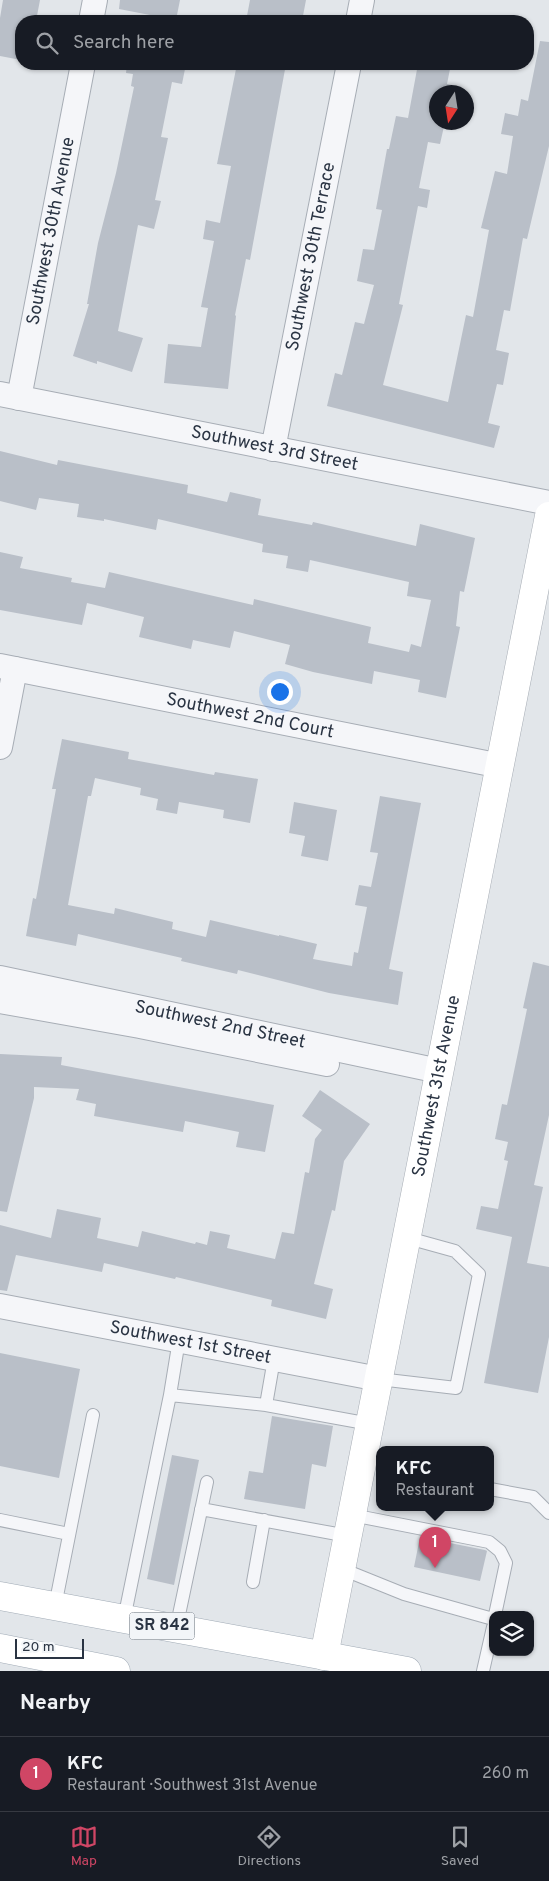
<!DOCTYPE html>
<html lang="en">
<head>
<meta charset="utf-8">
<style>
  body { margin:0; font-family:Overpass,sans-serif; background:#242831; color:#f1f3f6 }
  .controls { position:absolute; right:15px; bottom:15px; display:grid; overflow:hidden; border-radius:10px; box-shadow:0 1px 4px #0004 }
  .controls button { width:45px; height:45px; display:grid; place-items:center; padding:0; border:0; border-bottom:1px solid #363941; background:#171b24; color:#f1f3f6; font:25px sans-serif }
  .compass { position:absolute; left:429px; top:85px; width:45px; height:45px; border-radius:50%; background:#171b24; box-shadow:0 1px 4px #0004; rotate:192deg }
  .scale { position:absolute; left:15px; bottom:12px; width:69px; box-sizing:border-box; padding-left:5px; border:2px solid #2a3443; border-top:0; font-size:14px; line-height:18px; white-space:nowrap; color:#2a3443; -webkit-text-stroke:4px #f2f5f8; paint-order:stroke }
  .you { position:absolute; left:279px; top:691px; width:18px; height:18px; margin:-12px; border:4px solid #fff; border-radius:50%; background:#1a73e8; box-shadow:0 0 0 8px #1a73e833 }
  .badge { display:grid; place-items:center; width:32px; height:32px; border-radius:50%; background:#d04665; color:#fff; font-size:16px; font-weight:700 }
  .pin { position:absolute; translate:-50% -41px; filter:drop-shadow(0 1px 2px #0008) }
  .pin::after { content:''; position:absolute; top:26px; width:18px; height:15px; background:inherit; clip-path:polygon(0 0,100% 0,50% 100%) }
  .popup { position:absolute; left:376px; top:1446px; width:118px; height:65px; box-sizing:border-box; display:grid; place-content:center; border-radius:10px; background:#171b24; filter:drop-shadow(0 1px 4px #0005); font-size:16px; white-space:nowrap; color:#9ea1a6 }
  .popup b { font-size:19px; color:#f1f3f6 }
  .popup::after { content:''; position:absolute; left:50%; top:100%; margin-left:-10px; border:10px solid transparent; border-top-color:#171b24 }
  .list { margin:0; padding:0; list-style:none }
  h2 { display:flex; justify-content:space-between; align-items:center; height:65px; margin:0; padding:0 20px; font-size:21px }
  h2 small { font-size:16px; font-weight:400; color:#9ea1a6 }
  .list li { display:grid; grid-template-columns:32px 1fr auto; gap:15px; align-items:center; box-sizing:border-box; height:75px; padding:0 20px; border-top:1px solid #363941 }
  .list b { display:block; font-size:19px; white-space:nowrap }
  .list p { margin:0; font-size:16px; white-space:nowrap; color:#9ea1a6 }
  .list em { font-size:16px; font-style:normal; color:#9ea1a6 }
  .icon { flex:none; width:28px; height:28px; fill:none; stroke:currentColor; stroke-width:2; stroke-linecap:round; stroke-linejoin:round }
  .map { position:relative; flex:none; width:549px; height:1671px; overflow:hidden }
  .search { position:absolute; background:#171b24; box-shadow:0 1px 4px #0004; left:15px; right:15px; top:15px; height:55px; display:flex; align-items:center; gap:12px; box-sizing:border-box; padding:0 18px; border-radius:20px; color:#9ea1a6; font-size:19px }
  .sheet { height:140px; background:#171b24 }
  nav { display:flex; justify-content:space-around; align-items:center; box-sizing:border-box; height:70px; border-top:1px solid #363941; background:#171b24; font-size:14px; color:#9ea1a6 }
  nav a { display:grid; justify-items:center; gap:2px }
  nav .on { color:#d04665 }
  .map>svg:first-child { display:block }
  .building { fill:#b9bfc8 }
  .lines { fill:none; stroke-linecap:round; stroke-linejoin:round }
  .lane-casing { stroke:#a7adb5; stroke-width:14 }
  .street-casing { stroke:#a7adb5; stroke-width:26 }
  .secondary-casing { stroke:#a7adb5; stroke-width:29 }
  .primary-casing { stroke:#a1abb6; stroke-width:29 }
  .lane { stroke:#f5f6f9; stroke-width:12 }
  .street { stroke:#f5f6f9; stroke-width:24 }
  .secondary { stroke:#fff; stroke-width:28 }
  .primary { stroke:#fff; stroke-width:28 }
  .labels { text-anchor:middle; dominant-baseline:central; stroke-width:4; stroke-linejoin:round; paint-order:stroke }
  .shield { fill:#f2f5f8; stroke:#666e79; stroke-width:1 }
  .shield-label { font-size:16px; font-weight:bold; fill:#2a3443 }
  .street-label { font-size:18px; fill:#2a3443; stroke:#f2f5f8 }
</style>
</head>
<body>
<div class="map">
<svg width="549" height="1671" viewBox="0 0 549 1671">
  <rect width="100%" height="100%" fill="#e2e6ea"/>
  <path class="building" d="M3,0H40L36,21H21V60L0,56V18Z
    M120,0H180L176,20L119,9Z
    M250,0H306L302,21H246Z
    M540,41L549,42V146L527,239L523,238L510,311L504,310L496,350L509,353L503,385L497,384L488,423L500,426L494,448L327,406L335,373L342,375L355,322L364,324L374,285L357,281L363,249L374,250L382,210L376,209L387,149H389L396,116L408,118L418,64H451L447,84L452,85L450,92H436V122H445L440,144L428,142L419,188L430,190L427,208L418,206L399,304L403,305L383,385L448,402L466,315L473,317L489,230L481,228L495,171L507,174L513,136L501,134L505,113L518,116L521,99L528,101Z
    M127,64H186L182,84L172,82L161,137L168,138L155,200L161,201L154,229L138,225L118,331L143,338L132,372L97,361V364L73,356L89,304H87L98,243L116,173L134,87L131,86L133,74L126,73Z
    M237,64H286L250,260L246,259L235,315L236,316L228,389L164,383L168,344L201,347L208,308L201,307L214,241L203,239L206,220L220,223L231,166L217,164Z
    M0,451L57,465L58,460L188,485L187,493L227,502L230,492L261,499L258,515L312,525L313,522L416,546L420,524L475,538L464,592L460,591L456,626L460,627L446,698L418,692L420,680L374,671L372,684L313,672L285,664L290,645L234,631L230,648L193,640L191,649L139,637L144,617L87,603L82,625L0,610V552L23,557L20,568L72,578L71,582L105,588L109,572L253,605L254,599L371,627L368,643L409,652L411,644L421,647L431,600L407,596L409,582L310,560L308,572L286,568L288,556L262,552L263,544L158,519L156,530L104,519V521L77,517L79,504L39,498L36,510L0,501Z
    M62,739L129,752L128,759L214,775L215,772L258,779L250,823L223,818L224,810L179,802L177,814L156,810L158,799L140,795L141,788L95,778L91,796H88L68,905L114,914L115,908L173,922L172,929L206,937L210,920L279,936V935L317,944L313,959L352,966L354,952L358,953L367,907L355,905L359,885L371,887L378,853L370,852L380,796L421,803L389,969L403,972L398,1005L329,993L238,970L237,974L181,961L182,958L78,934L76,946L26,936L33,898L36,899L56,789H52Z
    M294,802L337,810L328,861L301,856L305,836L289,833Z
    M533,962L549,966V1115L534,1185L543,1187L527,1263L549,1267V1337L538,1393L484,1383L512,1237L476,1229L481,1206L498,1209L508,1161L504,1160L508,1142L495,1139L502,1104L507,1105L527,1009L523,1008Z
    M0,1054L62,1057L61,1065L274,1105L265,1152L236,1147L239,1132L185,1121L183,1132L94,1116L96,1104L76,1100L79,1089L34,1087V1098L7,1212L0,1211Z
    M320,1090L370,1124L344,1161L335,1211L332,1210L314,1284L333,1289L326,1319L271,1306L272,1300L176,1277L175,1279L104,1263L102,1272L16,1255L7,1291L0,1290V1225L51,1238L57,1209L101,1218L97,1238L138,1247L142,1231L195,1244L196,1242L207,1245L210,1231L230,1235L227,1248L275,1259L282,1232L294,1234L305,1172L309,1173L315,1139L322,1130L302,1116Z
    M0,1353L80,1369L59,1478L0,1466Z
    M272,1416L333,1426L326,1467L312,1464L305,1509L244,1499L249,1471L263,1473Z
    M172,1455L199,1460L174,1585L147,1579Z
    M420,1537L485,1550L487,1551L480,1581L414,1567Z"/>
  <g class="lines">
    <defs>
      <path id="lane" d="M179,1340L170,1395L266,1405L370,1424
        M379,1379L456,1388L479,1274L455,1251L408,1238
        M266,1405L274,1359
        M490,1489L533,1497L549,1513
        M201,1509L348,1536
        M352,1515L489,1542L500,1551L506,1563L495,1615
        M0,1520L69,1534
        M342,1569L404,1594L493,1619
        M253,1582L264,1520
        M55,1606L93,1415
        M124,1619L170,1395
        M176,1629L207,1482
        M483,1671L493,1627"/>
      <g id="street">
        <path d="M91,21L95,0"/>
        <path d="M358,21L362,0"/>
        <path id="s1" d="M0,394L549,503"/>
        <path id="s2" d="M19,398L83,64"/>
        <path id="s3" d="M273,449L349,64"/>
        <path id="s4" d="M0,666L501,766"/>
        <path d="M0,747L15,669"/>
        <path id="s5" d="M0,978L439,1071"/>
        <path d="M0,1001L140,1026L327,1064"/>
        <path id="s6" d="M0,1306L379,1379"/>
      </g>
      <g id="secondary">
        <path id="s7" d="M324,1656L549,516"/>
      </g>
      <path id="primary" d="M0,1596L407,1671
        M0,1648L116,1671"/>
    </defs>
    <use href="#lane" class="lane-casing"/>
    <use href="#street" class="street-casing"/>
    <use href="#secondary" class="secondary-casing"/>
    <use href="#primary" class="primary-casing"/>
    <use href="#lane" class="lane"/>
    <use href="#street" class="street"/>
    <use href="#secondary" class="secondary"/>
    <use href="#primary" class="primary"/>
  </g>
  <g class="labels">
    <rect class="shield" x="129.5" y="1612.5" width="65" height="27" rx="4"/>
    <g class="shield-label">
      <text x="162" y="1626">SR 842</text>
    </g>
    <g class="street-label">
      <text stroke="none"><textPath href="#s2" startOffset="170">Southwest 30th Avenue</textPath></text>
      <text stroke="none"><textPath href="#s3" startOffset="196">Southwest 30th Terrace</textPath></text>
      <text stroke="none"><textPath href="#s1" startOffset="280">Southwest 3rd Street</textPath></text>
      <text stroke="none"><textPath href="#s4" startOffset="255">Southwest 2nd Court</textPath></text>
      <text stroke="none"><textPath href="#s5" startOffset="225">Southwest 2nd Street</textPath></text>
      <text stroke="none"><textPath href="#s7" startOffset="581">Southwest 31st Avenue</textPath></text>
      <text stroke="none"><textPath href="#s6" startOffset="194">Southwest 1st Street</textPath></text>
    </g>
  </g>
</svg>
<div class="controls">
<button><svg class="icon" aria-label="layers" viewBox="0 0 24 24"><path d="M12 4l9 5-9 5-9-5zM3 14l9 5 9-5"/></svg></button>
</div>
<svg class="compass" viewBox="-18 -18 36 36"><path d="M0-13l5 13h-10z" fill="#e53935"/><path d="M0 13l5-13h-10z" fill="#9ea1a6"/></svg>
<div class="scale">20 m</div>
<div class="you"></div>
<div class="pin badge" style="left:435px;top:1568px">1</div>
<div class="popup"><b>KFC</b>Restaurant</div>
<div class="search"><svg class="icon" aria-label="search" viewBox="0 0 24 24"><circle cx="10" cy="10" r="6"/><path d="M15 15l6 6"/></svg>Search here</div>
</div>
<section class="sheet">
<h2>Nearby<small></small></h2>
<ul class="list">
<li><span class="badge">1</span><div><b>KFC</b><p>Restaurant · Southwest 31st Avenue</p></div><em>260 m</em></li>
</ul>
</section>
<nav>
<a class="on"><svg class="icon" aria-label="map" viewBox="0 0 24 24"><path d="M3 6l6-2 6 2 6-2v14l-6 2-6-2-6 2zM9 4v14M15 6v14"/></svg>Map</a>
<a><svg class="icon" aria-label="directions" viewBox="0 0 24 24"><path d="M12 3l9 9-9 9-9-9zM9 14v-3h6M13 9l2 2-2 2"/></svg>Directions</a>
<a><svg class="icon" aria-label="saved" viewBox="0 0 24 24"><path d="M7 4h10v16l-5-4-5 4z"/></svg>Saved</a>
</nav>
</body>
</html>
